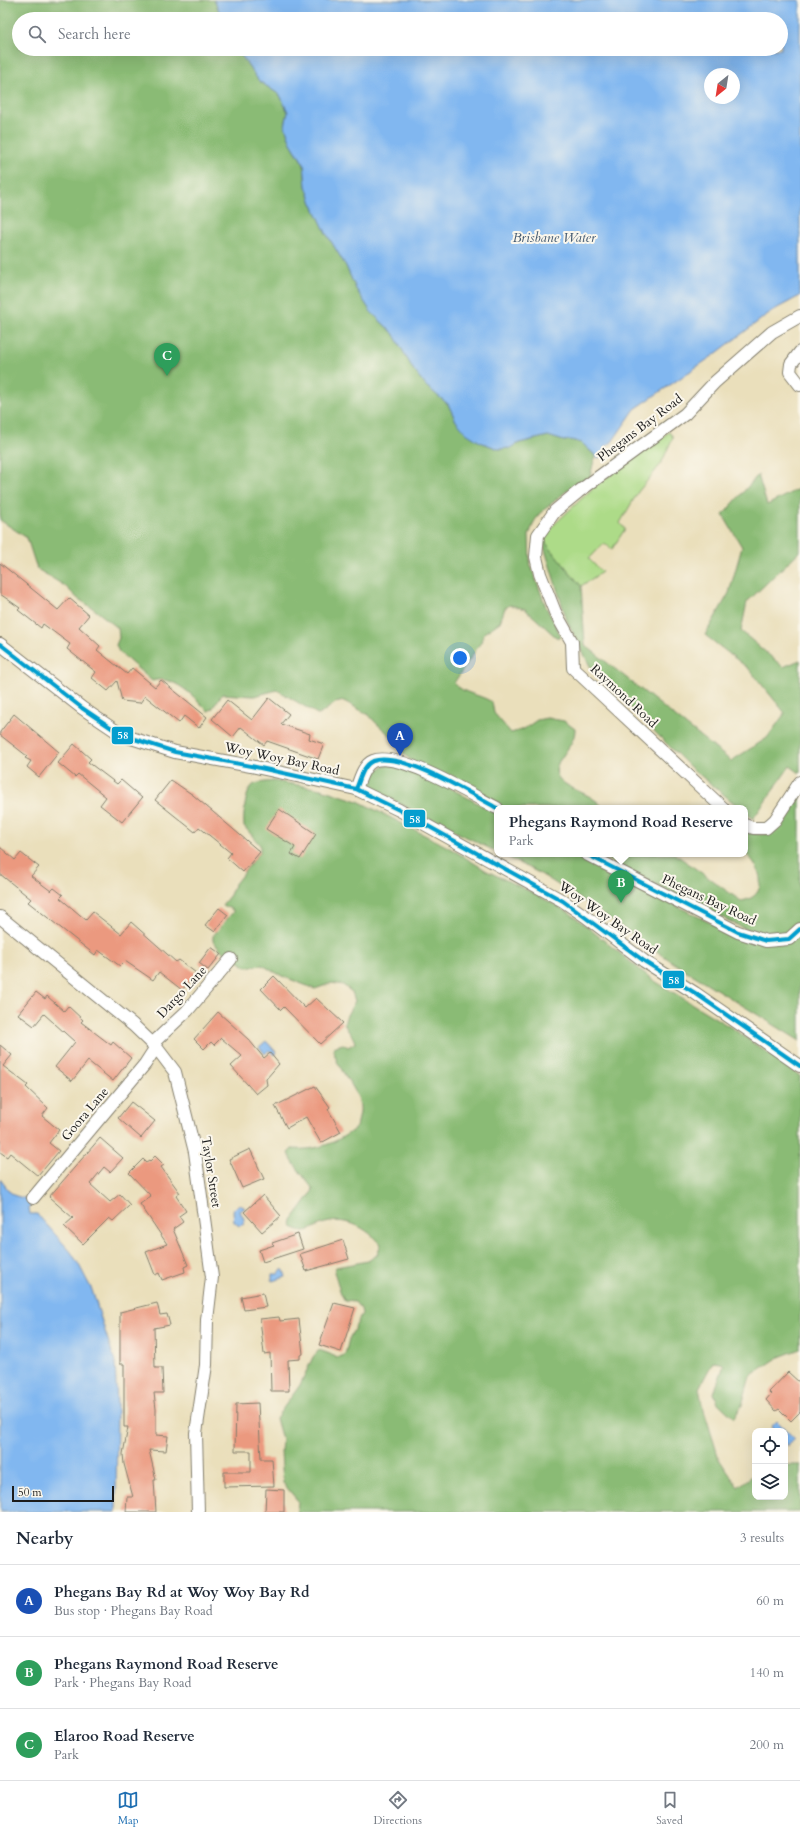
<!DOCTYPE html>
<html lang="en">
<head>
<meta charset="utf-8">
<style>
  body { margin:0; font-family:Cardo,serif; background:#f2f2f3; color:#1f2937 }
  .controls { position:absolute; right:12px; bottom:12px; display:grid; overflow:hidden; border-radius:8px; box-shadow:0 4px 16px #0002 }
  .controls button { width:36px; height:36px; display:grid; place-items:center; padding:0; border:0; border-bottom:1px solid #e0e1e3; background:#fff; color:#1f2937; font:20px sans-serif }
  .compass { position:absolute; left:704px; top:68px; width:36px; height:36px; border-radius:50%; background:#fff; box-shadow:0 4px 16px #0002; rotate:210deg }
  .scale { position:absolute; left:12px; bottom:10px; width:102px; box-sizing:border-box; padding-left:4px; border:2px solid #1c1c1c; border-top:0; font-size:11px; line-height:14px; white-space:nowrap; color:#1c1c1c; -webkit-text-stroke:3px #fbf7ec; paint-order:stroke }
  .you { position:absolute; left:460px; top:658px; width:14px; height:14px; margin:-10px; border:3px solid #fff; border-radius:50%; background:#1a73e8; box-shadow:0 0 0 6px #1a73e833 }
  .badge { display:grid; place-items:center; width:26px; height:26px; border-radius:50%; background:#1f6fb2; color:#fff; font-size:13px; font-weight:700 }
  .pin { position:absolute; translate:-50% -33px; filter:drop-shadow(0 1px 2px #0008) }
  .pin::after { content:''; position:absolute; top:21px; width:14px; height:12px; background:inherit; clip-path:polygon(0 0,100% 0,50% 100%) }
  .popup { position:absolute; left:494px; top:805px; width:254px; height:52px; box-sizing:border-box; display:grid; place-content:center; border-radius:8px; background:#fff; filter:drop-shadow(0 1px 3px #0005); font-size:13px; white-space:nowrap; color:#747a83 }
  .popup b { font-size:15px; color:#1f2937 }
  .popup::after { content:''; position:absolute; left:50%; top:100%; margin-left:-8px; border:8px solid transparent; border-top-color:#fff }
  .list { margin:0; padding:0; list-style:none }
  h2 { display:flex; justify-content:space-between; align-items:center; height:52px; margin:0; padding:0 16px; font-size:17px }
  h2 small { font-size:13px; font-weight:400; color:#747a83 }
  .list li { display:grid; grid-template-columns:26px 1fr auto; gap:12px; align-items:center; box-sizing:border-box; height:72px; padding:0 16px; border-top:1px solid #e0e1e3 }
  .list b { display:block; font-size:15px; white-space:nowrap }
  .list p { margin:0; font-size:13px; white-space:nowrap; color:#747a83 }
  .list em { font-size:13px; font-style:normal; color:#747a83 }
  .icon { flex:none; width:22px; height:22px; fill:none; stroke:currentColor; stroke-width:2; stroke-linecap:round; stroke-linejoin:round }
  .map { position:relative; flex:none; width:800px; height:1512px; overflow:hidden }
  .search { position:absolute; background:#fff; box-shadow:0 4px 16px #0002; left:12px; right:12px; top:12px; height:44px; display:flex; align-items:center; gap:10px; box-sizing:border-box; padding:0 14px; border-radius:22px; color:#747a83; font-size:15px }
  .sheet { height:268px; background:#fff }
  nav { display:flex; justify-content:space-around; align-items:center; box-sizing:border-box; height:56px; border-top:1px solid #e0e1e3; background:#fff; font-size:11px; color:#747a83 }
  nav a { display:grid; justify-items:center; gap:2px }
  nav .on { color:#1f6fb2 }
  .map>svg:first-child { display:block }
  .green { fill:#addb88; stroke:#647c52 }
  .forest { fill:#8abb74; stroke:#536c48 }
  .water { fill:#81b7f0; stroke:#4e6a86; fill-rule:evenodd }
  .building { fill:#eb997f }
  .lines { fill:none; stroke-linecap:round; stroke-linejoin:round }
  .street-casing { stroke:#837e6c; stroke-width:14 }
  .street { stroke:#fff; stroke-width:12 }
  .bus-1-casing { stroke:#fbf7ec; stroke-width:7 }
  .bus-1 { stroke:#049ecf; stroke-width:4 }
  .labels { text-anchor:middle; dominant-baseline:central; stroke-width:4; stroke-linejoin:round; paint-order:stroke }
  .street-label { font-size:13px; fill:#1c1c1c; stroke:#fbf7ec }
  .water-label { font-size:14px; font-style:italic; fill:#445a71; stroke:#fbf7ec }
  .line-badge { stroke:#fbf7ec; stroke-width:1.5 }
  .badge-label { font-size:11px; text-anchor:middle; font-weight:bold; fill:#fff }
</style>
</head>
<body>
<div class="map">
<svg width="800" height="1512" viewBox="0 0 800 1512">
  <rect width="100%" height="100%" fill="#fbf7ec"/>
  <filter id="ink" filterUnits="userSpaceOnUse"><feTurbulence type="fractalNoise" baseFrequency=".025" numOctaves="2"/><feDisplacementMap in="SourceGraphic" scale="8" xChannelSelector="R" yChannelSelector="G"/><feConvolveMatrix kernelMatrix="1 2 1 2 8 2 1 2 1" color-interpolation-filters="sRGB"/></filter>
  <filter id="wash" filterUnits="userSpaceOnUse"><feTurbulence type="fractalNoise" baseFrequency=".012" numOctaves="4" result="noise"/><feDisplacementMap in="SourceGraphic" scale="16" xChannelSelector="R" yChannelSelector="G"/><feGaussianBlur stdDeviation="0.9" result="paint"/><feColorMatrix in="noise" values="0 0 0 0 0 0 0 0 0 0 0 0 0 0 0 0 0 1.4 0 .05"/><feComposite in="paint" operator="in"/></filter>
  <g filter="url(#wash)">
    <rect width="100%" height="100%" fill="#eadfbb"/>
    <path class="green" d="M669,432L673,437L661,464L638,492L620,523L625,529L612,549L604,543L589,559L602,572L581,586L541,537L594,487Z"/>
    <path class="forest" d="M0,0H214L223,19H19V49H237L259,81L280,95L288,112L285,126L291,143L304,165L306,186L312,203L326,233L346,266L356,289L371,312L393,333L413,369L426,386L448,404L456,421L480,442L499,449L511,448L519,443L548,436L564,441L571,440L582,443L595,456L590,477L570,488L539,514L534,522L529,535L530,563L546,607L561,636L560,638L556,637L525,609L510,605L505,608L500,622L484,633L481,642L454,683C465,695 477,693 492,702L494,713L511,733L524,729L537,720L547,718L564,721L575,729C575,740 568,748 562,757C542,783 579,788 595,800C598,802 601,805 604,808H504L414,763L403,753L402,746L375,722L369,715L344,701L335,703L319,715L277,690L254,696L222,694L212,709L208,711C194,697 174,674 152,681L119,652L116,645L119,638L118,628L94,609L77,598L65,586L37,569L27,538L0,520Z
      M758,475L767,505L800,488V551L747,602L741,631L783,667L800,660V773L790,766L753,819L745,812V808H740L689,766L591,668L567,621L541,537L581,586L585,645L731,761L767,738L785,713L749,669L705,635L729,593L742,547L723,515Z
      M388,765C426,771 463,796 497,814V852C455,831 413,812 372,788L369,781C373,772 379,768 388,765Z
      M274,781L321,789L358,801L448,847L487,871L535,894L570,913L653,980L735,1030L800,1076V1349L779,1357L750,1376L742,1405L734,1418L718,1403L714,1393L724,1365L721,1363L713,1362L699,1388L702,1404L719,1459L738,1487L755,1474V1497H785V1465H800V1512H297L298,1501L283,1483L281,1451L282,1440L276,1418L300,1385L313,1357L319,1350L330,1354L336,1358L345,1355L349,1339L362,1314L361,1309L355,1302L345,1301C339,1292 338,1282 334,1272L336,1267L368,1261L377,1255L381,1244C366,1228 348,1217 325,1223C311,1227 308,1237 291,1226L292,1220L311,1194L313,1189C307,1181 290,1160 288,1153L292,1149C317,1151 337,1143 357,1127C358,1121 361,1112 360,1106C358,1086 336,1071 333,1047L343,1044L348,1047L355,1043C354,1035 343,1028 345,1021C346,1015 352,1007 355,1001L352,992L343,985L332,983L315,989L282,976L262,965L246,967L236,959L224,953L213,941V936L233,912V910L222,905L230,895L234,885L260,852V845L244,826C243,816 245,788 255,784C260,782 268,782 274,781Z
      M800,792V920L797,926L787,934L768,936L741,927L596,854H675L741,901C770,897 762,866 745,853V831C752,833 760,836 767,834C778,832 794,802 800,792Z
      M501,854H575L736,936H800V1041L674,963L584,901L539,873Z"/>
    <path class="water" d="M214,0H800V296L772,311L714,355L635,409L612,442L606,446C605,453 606,455 598,458L582,443L571,440L564,441L548,436L519,443L511,448L499,449L480,442L466,433L456,421L448,404L426,386L413,369L393,333L371,312L356,289L346,266L326,233L312,203L306,186L304,164L291,143L285,126L288,112L280,95L259,81L237,49H781V19H223ZM710,74H734V98H710Z
      M266,1041L277,1053L274,1055L269,1050L265,1054L259,1047Z
      M0,1179L10,1192L16,1196L27,1199L31,1205L29,1208L30,1214H37L71,1252L79,1265L92,1290L115,1362L117,1405L116,1512H0Z
      M239,1204L245,1208L240,1211L244,1219V1224L239,1226L234,1222L233,1210Z
      M281,1270H284L286,1277L272,1281V1274H278Z
      M777,1421L795,1439L788,1446L785,1442V1431H774L771,1427Z"/>
    <g id="blocks">
      <path class="building" d="M0,563L58,610L69,598L89,615L79,627L100,646L97,650L127,674L132,668L155,687L161,680L207,717L199,728L184,716L179,723L145,696L140,703L122,701L117,681L108,691L92,678L96,672L67,649L70,644L43,624L41,628L18,610L20,608L0,594Z
        M269,698L289,714L281,724L310,734L309,739L324,744L318,759L267,741L264,745L241,727L233,737L212,719L227,700L252,720Z
        M14,714L59,752L39,777L27,767L31,761L25,758L27,756L0,735V732Z
        M74,744L91,759L88,762L117,784L121,780L142,798L122,822L100,805L106,797L78,774L75,777L58,763Z
        M171,780L193,795L260,852L243,872L227,858L231,853L199,827L195,832L155,800Z
        M279,809L316,834L300,859L291,854L295,847L266,829Z
        M0,847L15,860L21,853L39,867L31,876L51,891L54,888L63,895L60,898L86,920L93,912L121,934L131,922L176,962L179,960L196,973L182,990L159,972L153,980L125,961L120,966L98,950L95,955L28,902L31,899L0,874Z
        M219,908L228,915L215,932L205,925Z
        M211,947L221,954L208,970L199,963Z
        M274,976L305,1008L316,998L343,1023L320,1044L284,1007L281,1010L261,989Z
        M36,992L45,999L47,996L64,1011L68,1006L83,1020L81,1022L111,1045L113,1042L131,1058L113,1081L88,1061L72,1081L55,1067L75,1042L44,1014L34,1026L18,1014Z
        M218,1012L249,1040L264,1058L270,1053L279,1064L266,1079L267,1085L256,1094L231,1066L242,1056L221,1038L214,1045L211,1042L204,1049L194,1039Z
        M0,1045L12,1055L3,1066L28,1085L26,1087L48,1108L42,1116L59,1130L49,1143L59,1151L38,1176L10,1153L7,1157L0,1152Z
        M315,1086L330,1107L328,1109L341,1132L321,1143L306,1117L287,1128L275,1106Z
        M131,1102L155,1121L141,1138L118,1118Z
        M100,1138L123,1158L110,1172L104,1167L90,1184L110,1202L120,1194L130,1205L113,1221L109,1218L83,1244L64,1226L73,1218L49,1197Z
        M250,1149L264,1179L242,1188L229,1159Z
        M155,1156L164,1165L161,1167L180,1193L176,1196L186,1211L179,1216L183,1222L173,1229L188,1265L184,1267L185,1272L162,1280L159,1273L155,1275L146,1252L167,1244L140,1204L151,1196L129,1173L143,1159L146,1162L149,1160L150,1161Z
        M263,1195L281,1216L262,1232L244,1212Z
        M298,1234L303,1249L263,1262L259,1250L274,1245L272,1243Z
        M343,1240L349,1259L306,1271L300,1254Z
        M263,1293L266,1307L244,1310L241,1297Z
        M157,1303L160,1315L167,1314L170,1325L154,1328L155,1368H162L163,1393H154L156,1409V1435L168,1436L166,1451L149,1450L156,1480H154L156,1512H126L127,1497H133L124,1464L123,1454L128,1427H124V1364H120V1312Z
        M334,1303L355,1308L341,1352L319,1345Z
        M279,1317L280,1321L299,1319L303,1354L300,1355V1359L288,1360L289,1391H271L270,1353L264,1354L260,1319Z
        M788,1372L800,1383V1412L791,1421L779,1409L776,1411L766,1400L771,1394L769,1392Z
        M258,1403L261,1459H272L274,1486L224,1487V1472H251V1451H235L236,1404Z
        M266,1489L284,1490V1512H265Z"/>
    </g>
  </g>
  <g filter="url(#ink)">
    <use href="#blocks" fill-opacity="0" stroke="#837e6c" stroke-width="1"/>
    <g class="lines">
      <defs>
        <path id="street" d="M800,352L791,364L790,372L800,385
          M0,644L82,708L122,735L175,752L251,766L356,789L399,810L563,901L585,916L644,961L695,993L800,1066
          M356,789C360,780 363,765 373,761C398,750 472,795 497,808
          M723,808L573,668L572,642L555,612L540,574L536,557L538,535L543,528L555,511L578,492L685,414L715,382L772,332L800,316
          M745,825L753,828H766L775,820L800,782
          M586,854L738,932L766,941L789,939L800,929
          M0,917L133,1025L156,1047L175,1072L195,1152L212,1277L207,1320L206,1365L196,1433L198,1512
          M152,1044L187,1011L231,959
          M33,1198L145,1064L156,1047"/>
      </defs>
      <use href="#street" class="street-casing"/>
      <use href="#street" class="street"/>
      <defs>
        <path id="bus-1" d="M0,644L82,708L122,735L175,752L251,766L356,789L399,810L563,901L644,961L695,993L800,1066
          M356,789C360,780 363,765 373,761C402,751 471,794 497,808
          M586,854L738,932L766,941L789,939L800,929"/>
      </defs>
      <use href="#bus-1" class="bus-1-casing"/>
      <use href="#bus-1" class="bus-1"/>
    </g>
  </g>
  <g class="labels">
    <g class="street-label">
      <text transform="translate(640 428) rotate(-37)">Phegans Bay Road</text>
      <text transform="translate(624 696) rotate(43)">Raymond Road</text>
      <text transform="translate(282 759) rotate(12)">Woy Woy Bay Road</text>
      <text transform="translate(709 900) rotate(25)">Phegans Bay Road</text>
      <text transform="translate(608 918) rotate(35)">Woy Woy Bay Road</text>
      <text transform="translate(182 992) rotate(-47)">Dargo Lane</text>
      <text transform="translate(85 1114) rotate(-50)">Goora Lane</text>
      <text transform="translate(211 1172) rotate(81)">Taylor Street</text>
    </g>
    <g class="water-label">
      <text x="554" y="237">Brisbane Water</text>
    </g>
  </g>
  <g class="line-badge">
    <rect x="111" y="726" width="23" height="19" rx="4" fill="#049ecf"/>
    <rect x="403" y="809" width="23" height="19" rx="4" fill="#049ecf"/>
    <rect x="662" y="970" width="23" height="19" rx="4" fill="#049ecf"/>
  </g>
  <g class="badge-label">
    <text x="123" y="739">58</text>
    <text x="415" y="823">58</text>
    <text x="674" y="984">58</text>
  </g>
</svg>
<div class="controls">
<button><svg class="icon" aria-label="locate" viewBox="0 0 24 24"><circle cx="12" cy="12" r="6"/><path d="M12 2v4M12 18v4M2 12h4M18 12h4"/></svg></button>
<button><svg class="icon" aria-label="layers" viewBox="0 0 24 24"><path d="M12 4l9 5-9 5-9-5zM3 14l9 5 9-5"/></svg></button>
</div>
<svg class="compass" viewBox="-18 -18 36 36"><path d="M0-13l5 13h-10z" fill="#e53935"/><path d="M0 13l5-13h-10z" fill="#747a83"/></svg>
<div class="scale">50 m</div>
<div class="you"></div>
<div class="pin badge" style="left:400px;top:756px;background:#1a4fb4">A</div>
<div class="pin badge" style="left:621px;top:903px;background:#2e9e5b">B</div>
<div class="popup"><b>Phegans Raymond Road Reserve</b>Park</div>
<div class="pin badge" style="left:167px;top:376px;background:#2e9e5b">C</div>
<div class="search"><svg class="icon" aria-label="search" viewBox="0 0 24 24"><circle cx="10" cy="10" r="6"/><path d="M15 15l6 6"/></svg>Search here</div>
</div>
<section class="sheet">
<h2>Nearby<small>3 results</small></h2>
<ul class="list">
<li><span class="badge" style="background:#1a4fb4">A</span><div><b>Phegans Bay Rd at Woy Woy Bay Rd</b><p>Bus stop · Phegans Bay Road</p></div><em>60 m</em></li>
<li><span class="badge" style="background:#2e9e5b">B</span><div><b>Phegans Raymond Road Reserve</b><p>Park · Phegans Bay Road</p></div><em>140 m</em></li>
<li><span class="badge" style="background:#2e9e5b">C</span><div><b>Elaroo Road Reserve</b><p>Park</p></div><em>200 m</em></li>
</ul>
</section>
<nav>
<a class="on"><svg class="icon" aria-label="map" viewBox="0 0 24 24"><path d="M3 6l6-2 6 2 6-2v14l-6 2-6-2-6 2zM9 4v14M15 6v14"/></svg>Map</a>
<a><svg class="icon" aria-label="directions" viewBox="0 0 24 24"><path d="M12 3l9 9-9 9-9-9zM9 14v-3h6M13 9l2 2-2 2"/></svg>Directions</a>
<a><svg class="icon" aria-label="saved" viewBox="0 0 24 24"><path d="M7 4h10v16l-5-4-5 4z"/></svg>Saved</a>
</nav>
</body>
</html>
